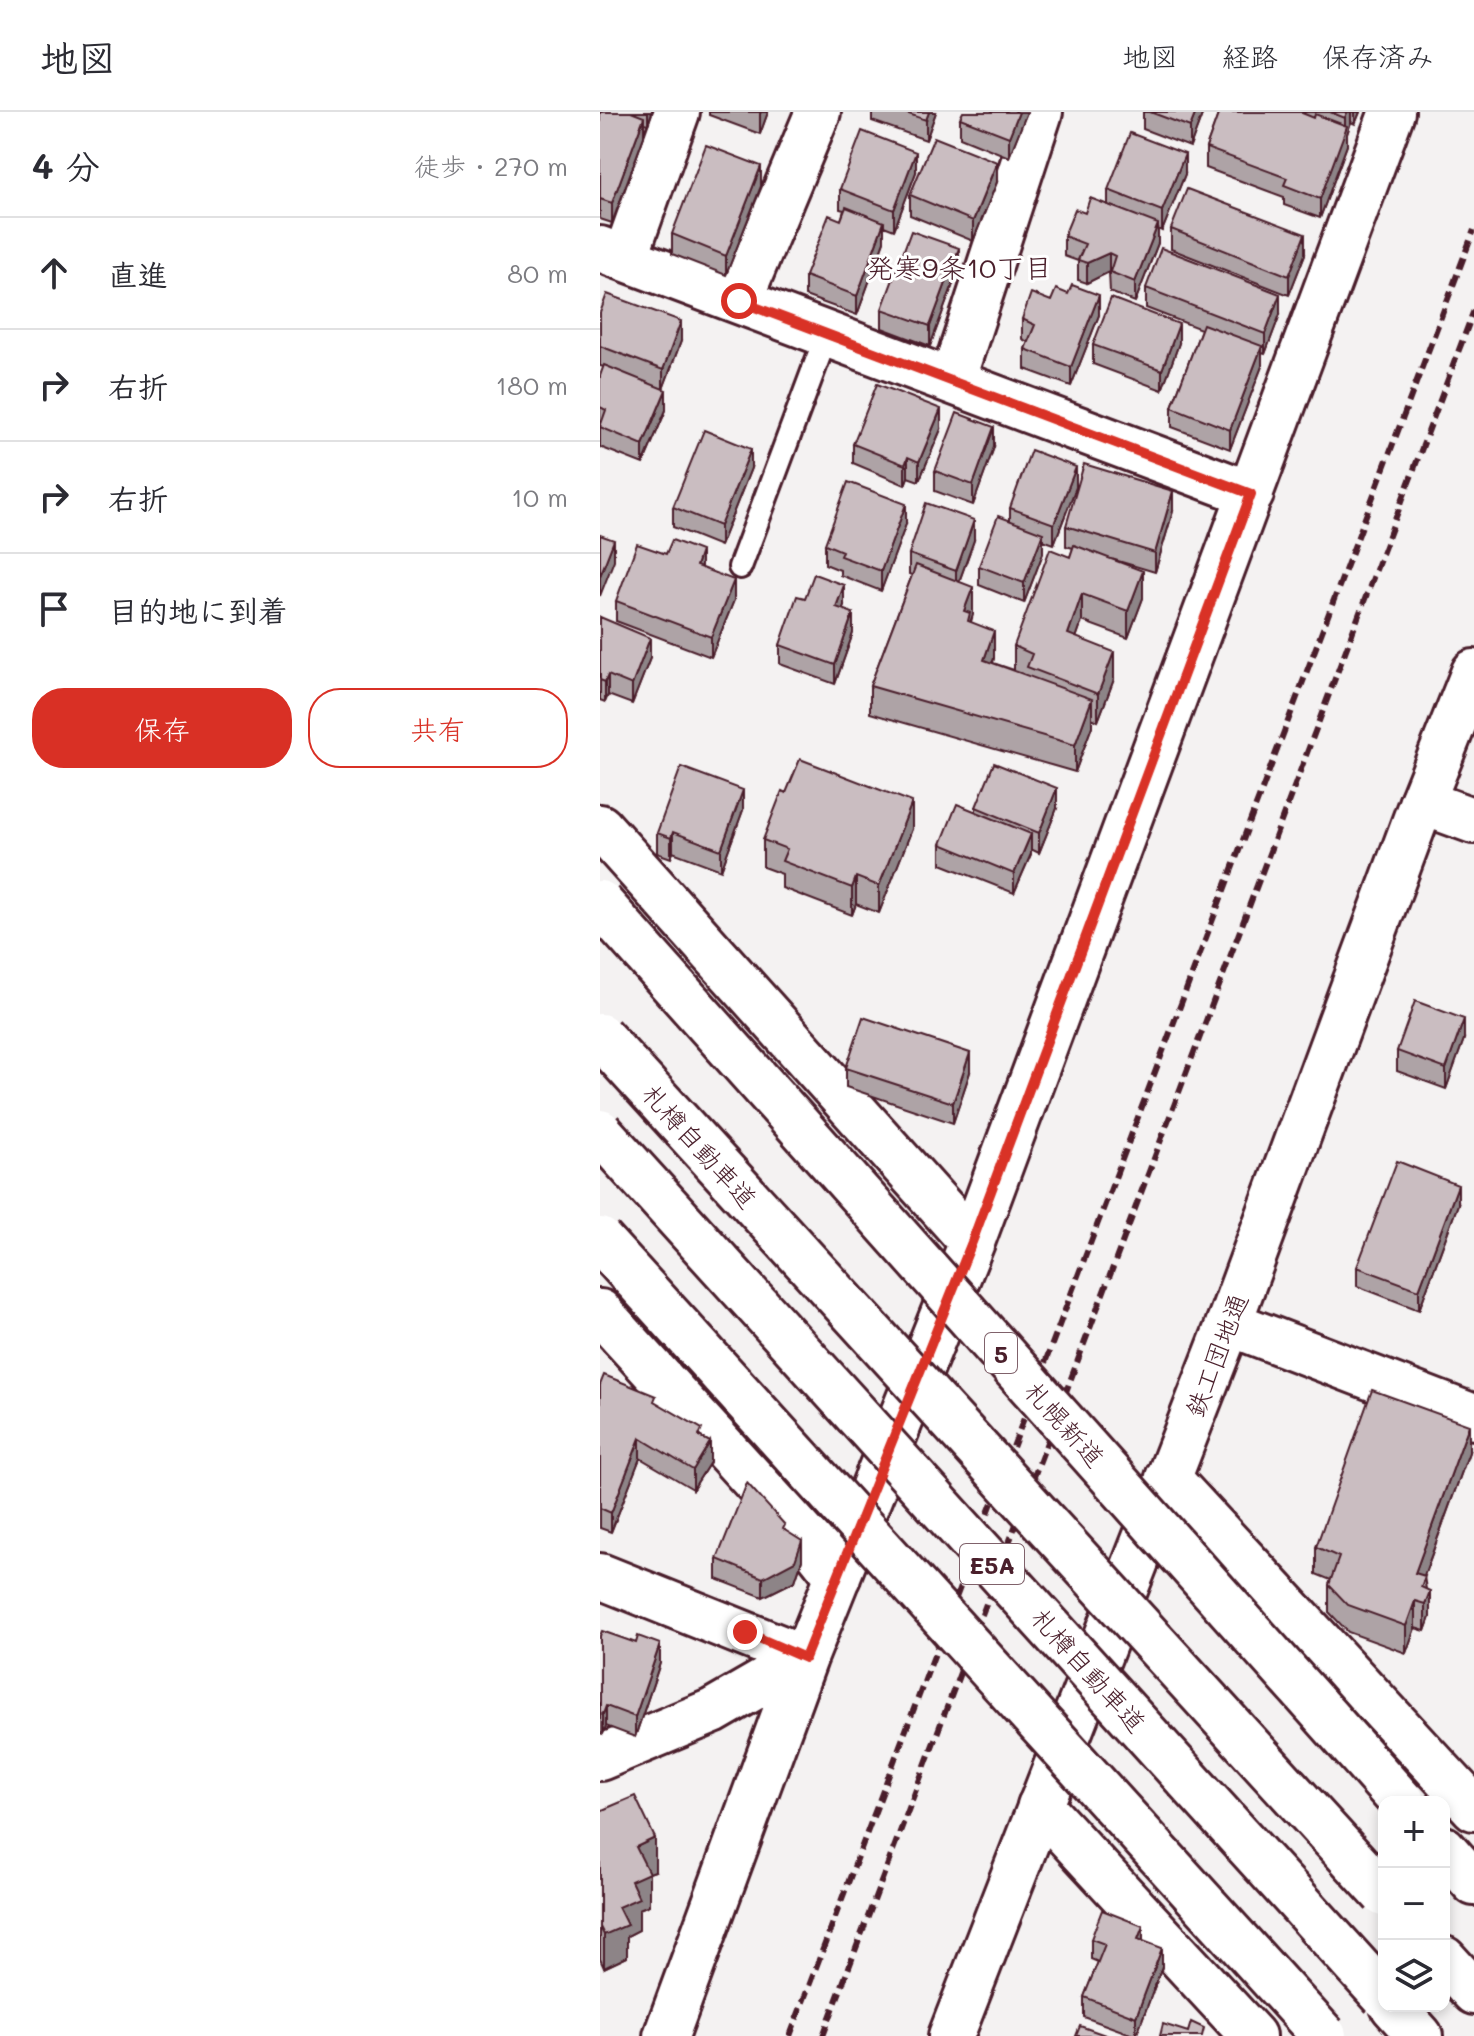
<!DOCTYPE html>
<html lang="ja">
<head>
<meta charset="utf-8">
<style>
  body { margin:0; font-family:Mali,"Klee One",sans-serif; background:#f7f7f7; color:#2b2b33 }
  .controls { position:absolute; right:24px; bottom:24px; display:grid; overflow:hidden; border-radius:16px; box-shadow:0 4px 12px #0003 }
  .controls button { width:72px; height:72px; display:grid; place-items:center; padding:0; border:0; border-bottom:2px solid #e1e1e2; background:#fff; color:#2b2b33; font:40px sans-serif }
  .stop { position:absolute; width:24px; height:24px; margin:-18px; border:6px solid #d93025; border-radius:50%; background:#fff }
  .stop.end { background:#d93025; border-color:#fff; box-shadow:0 2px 8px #0008 }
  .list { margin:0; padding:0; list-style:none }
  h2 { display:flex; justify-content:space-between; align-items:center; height:104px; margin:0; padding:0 32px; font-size:34px }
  h2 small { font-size:26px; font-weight:400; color:#7c7c81 }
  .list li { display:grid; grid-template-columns:52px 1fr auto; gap:24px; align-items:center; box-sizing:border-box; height:112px; padding:0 32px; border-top:2px solid #e1e1e2 }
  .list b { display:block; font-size:30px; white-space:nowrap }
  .list em { font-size:26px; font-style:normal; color:#7c7c81 }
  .actions { display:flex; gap:16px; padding:24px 32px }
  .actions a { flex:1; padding:18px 0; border:2px solid #d93025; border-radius:32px; text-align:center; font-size:28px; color:#d93025 }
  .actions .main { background:#d93025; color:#fff }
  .icon { flex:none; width:44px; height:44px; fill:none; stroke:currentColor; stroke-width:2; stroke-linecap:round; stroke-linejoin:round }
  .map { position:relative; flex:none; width:874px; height:1924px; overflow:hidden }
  header { display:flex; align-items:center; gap:48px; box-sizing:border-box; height:112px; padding:0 40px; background:#fff; border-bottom:2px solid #e1e1e2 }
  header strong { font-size:38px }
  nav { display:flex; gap:44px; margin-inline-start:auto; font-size:28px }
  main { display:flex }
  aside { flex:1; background:#fff }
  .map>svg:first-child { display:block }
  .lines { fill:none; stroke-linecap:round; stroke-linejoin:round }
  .service-casing { stroke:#4a1f2b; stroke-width:28 }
  .minor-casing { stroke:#4a1f2b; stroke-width:50 }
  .tertiary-casing { stroke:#4a1f2b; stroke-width:50 }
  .trunk-casing { stroke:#4a1f2b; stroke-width:50 }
  .motorway-casing { stroke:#4a1f2b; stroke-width:50 }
  .service { stroke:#fff; stroke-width:22 }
  .minor { stroke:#fff; stroke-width:44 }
  .tertiary { stroke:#fff; stroke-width:44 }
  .trunk { stroke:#fff; stroke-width:44 }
  .motorway { stroke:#fff; stroke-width:44 }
  .rail { stroke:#4a1f2b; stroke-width:6; stroke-dasharray:12 6; stroke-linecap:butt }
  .trunk-bridge-casing { stroke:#4a1f2b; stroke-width:50; stroke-linecap:butt }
  .motorway-bridge-casing { stroke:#4a1f2b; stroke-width:50; stroke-linecap:butt }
  .trunk-bridge { stroke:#fff; stroke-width:44 }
  .motorway-bridge { stroke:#fff; stroke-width:44 }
  .wall { fill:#aea3a6; stroke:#4a1f2b; stroke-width:2 }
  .shaded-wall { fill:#8d8487; stroke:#4a1f2b; stroke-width:2 }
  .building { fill:#cabdc1; stroke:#4a1f2b; stroke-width:2 }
  .route { stroke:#d93025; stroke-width:10 }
  .labels { text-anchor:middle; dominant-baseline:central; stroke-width:6; stroke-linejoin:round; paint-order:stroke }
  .shield { fill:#fff; stroke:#80626b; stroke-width:2 }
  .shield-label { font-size:24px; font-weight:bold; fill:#4a1f2b }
  .street-label { font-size:26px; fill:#4a1f2b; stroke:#fff }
  .neighbourhood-label { font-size:28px; fill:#4a1f2b; stroke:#fff }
</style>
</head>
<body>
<header>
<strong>地図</strong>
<nav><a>地図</a><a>経路</a><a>保存済み</a></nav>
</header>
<main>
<aside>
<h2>4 分<small>徒歩 · 270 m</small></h2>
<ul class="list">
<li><svg class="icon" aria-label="ahead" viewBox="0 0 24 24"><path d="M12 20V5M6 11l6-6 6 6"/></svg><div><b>直進</b></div><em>80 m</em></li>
<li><svg class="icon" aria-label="right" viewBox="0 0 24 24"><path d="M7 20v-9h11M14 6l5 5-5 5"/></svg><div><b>右折</b></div><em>180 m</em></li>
<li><svg class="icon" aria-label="right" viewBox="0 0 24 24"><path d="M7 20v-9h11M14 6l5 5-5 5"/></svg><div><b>右折</b></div><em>10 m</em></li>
<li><svg class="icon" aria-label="arrive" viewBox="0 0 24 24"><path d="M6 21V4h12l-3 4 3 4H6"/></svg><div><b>目的地に到着</b></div></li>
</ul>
<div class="actions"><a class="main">保存</a><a>共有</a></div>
</aside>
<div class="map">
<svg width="874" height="1924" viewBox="0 0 874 1924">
  <rect width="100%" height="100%" fill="#f4f2f2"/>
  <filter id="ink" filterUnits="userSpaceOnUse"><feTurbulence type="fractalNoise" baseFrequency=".0125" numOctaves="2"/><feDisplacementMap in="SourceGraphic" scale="16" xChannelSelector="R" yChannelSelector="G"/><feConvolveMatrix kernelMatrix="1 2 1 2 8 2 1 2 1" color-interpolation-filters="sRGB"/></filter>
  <g filter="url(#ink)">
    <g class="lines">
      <defs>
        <path id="service" d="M140,455L227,222"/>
        <path id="minor" d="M0,137L651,382
          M25,146L77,0
          M139,189L218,0
          M352,269L440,0
          M822,690L874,709
          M0,715L372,1130
          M0,1200L212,1432L238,1465
          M629,1211L874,1305
          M568,1366L874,1696
          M0,1464L205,1546
          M0,1646L113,1599L205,1546
          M440,1694L653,1924
          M66,1924L205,1546L372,1130L792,0"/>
        <path id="tertiary" d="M351,1924L629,1211L822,690L874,560"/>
        <path id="trunk" d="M844,1737L874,1771"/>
        <path id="motorway" d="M844,1847L874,1880
          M793,1894L820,1924"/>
      </defs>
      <use href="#service" class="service-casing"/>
      <use href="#minor" class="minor-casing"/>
      <use href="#tertiary" class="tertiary-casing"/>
      <use href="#trunk" class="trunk-casing"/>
      <use href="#motorway" class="motorway-casing"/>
      <use href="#service" class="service"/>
      <use href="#minor" class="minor"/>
      <use href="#tertiary" class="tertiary"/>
      <use href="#trunk" class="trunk"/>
      <use href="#motorway" class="motorway"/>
      <path class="rail" d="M190,1924L874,118
        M223,1924L874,198"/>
      <defs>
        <path id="trunk-bridge" d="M0,791L802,1690
          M0,1128L724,1924"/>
        <path id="motorway-bridge" d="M0,924L784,1782
          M0,1020L784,1884"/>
      </defs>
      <use href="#trunk-bridge" class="trunk-bridge-casing"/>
      <use href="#motorway-bridge" class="motorway-bridge-casing"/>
      <use href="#trunk-bridge" class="trunk-bridge"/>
      <use href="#motorway-bridge" class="motorway-bridge"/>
    </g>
    <path class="wall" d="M0,0H52L48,12L44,11V24L12,111L0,107Z
      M109,0H168L160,22L109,3Z
      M272,0H336L326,28L272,9Z
      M427,0L409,45L360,25V6Z
      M543,0H603L590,35L543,17Z
      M619,0H760L755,12L751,10L747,22V33L720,106L684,93V85L606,56V36Z
      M316,60L294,118L284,114V129L257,203L205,184V164L241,108L244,98L240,97V77Z
      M585,62L562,119L558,117V131L535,190L510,180L509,160L487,171L478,168V149L464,144V124L485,101L508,93V78Z
      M397,70L373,129L310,103V83Z
      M161,74L126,163L72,142V122Z
      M571,117L705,142L689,183L571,137Z
      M359,156L330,234L282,216V197Z
      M546,176L680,202L665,242L662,241V254L630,337L572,315V295L601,217L546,196Z
      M468,182L499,203L471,274L425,257V237L428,230L422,227V207L451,189Z
      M0,201L81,229L63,277L66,298L43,352L0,335V264L4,255L0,254Z
      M579,231L562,278L493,252V233Z
      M341,317L319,369L308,365L305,373L253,351V332Z
      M394,335L373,393L335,379V359Z
      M151,356L120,434L73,415V395Z
      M476,375L454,432L443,428V441L424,491L379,473V454L410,409V396Z
      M573,399L555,460L515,448L543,486L528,526L482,509L476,526L514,567L498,609L492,606V614L475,660L270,601V574L312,463L309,462V442L374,428L359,470L373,502L371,510L394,546L393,551L414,558V534L470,445L473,436L466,434V414Z
      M306,412L281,479L240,463V458L225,452V432Z
      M101,456L134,488L111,545L16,509V489Z
      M205,486L244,493L243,497L253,521L235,572L180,552V533Z
      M0,505L50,546L32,592L8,583L5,590L0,588Z
      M376,695L457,696L439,741L431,737V742L414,781L341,752V732L376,700Z
      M143,698L121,758L73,740L71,746L57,741V721Z
      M312,717L279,801L256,792L252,803L182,776V762L163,755V728Z
      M864,927L846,977L797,959V939Z
      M246,956L370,960L353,1011L246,975Z
      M858,1092L819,1198L757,1174V1155Z
      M0,1273L56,1291L102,1326L110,1350L93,1377L40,1346L11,1420L0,1416Z
      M869,1340L824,1464L830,1505L825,1519L815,1516L806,1541L748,1520L729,1500V1473L731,1468L716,1462V1435Z
      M185,1418L202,1448L195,1469L163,1485L117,1467V1447Z
      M0,1524L60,1551L35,1625L6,1614L3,1622L0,1621Z
      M0,1699L55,1759L49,1761V1793L39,1797V1818L27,1824V1845L4,1856L0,1847Z
      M491,1827L543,1829L562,1855L536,1924L484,1905V1885L498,1850L491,1847Z"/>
    <path class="shaded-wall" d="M48,0H52L48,12Z
      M161,0H168L160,22V2Z
      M329,0H336L326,28V8Z
      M419,0H427L409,45V25Z
      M596,0H603L590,35V15Z
      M747,0H751V10L747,22V33L720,106V87L745,17V6Z
      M755,0H760L755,12Z
      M44,5V24L12,111V91Z
      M316,40V60L294,118V98Z
      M585,42V62L562,119V99Z
      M397,50V70L373,129V109Z
      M161,54V74L126,163V144Z
      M284,110V129L257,203V184Z
      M558,112V131L535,190V170Z
      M705,122V142L689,183V164Z
      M359,136V156L330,234V214Z
      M509,141V160L487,171V151Z
      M680,182V202L665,242V222Z
      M499,183V203L471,274V255Z
      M81,209V229L63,277V258Z
      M579,212V231L562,278V258Z
      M662,234V254L630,337V318Z
      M66,278V298L43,352V333Z
      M341,297V317L319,369V350Z
      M394,315V335L373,393V373Z
      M151,337V356L120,434V414Z
      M308,345V365L305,373V353Z
      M476,355V375L454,432V412Z
      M573,379V399L555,460V441Z
      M306,392V412L281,479V459Z
      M374,408V428L356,478V459Z
      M443,421V441L424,491V471Z
      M14,428V448L0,484V464Z
      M101,439V459L96,454Z
      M543,459V486L528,526V499Z
      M134,468V488L111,545V525Z
      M244,473V493L236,515V495Z
      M373,475V502L370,511V528L364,499Z
      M482,482V509L468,549V522Z
      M253,501V521L235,572V553Z
      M394,519V546L384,574V548Z
      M50,526V546L32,592V573Z
      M514,540V567L498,609V582Z
      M8,563V583L5,590V570Z
      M492,587V614L475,660V633Z
      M457,676V696L439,741V721Z
      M143,678V698L121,758V738Z
      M312,690V717L279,801V774Z
      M73,720V740L71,746V726Z
      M431,722V742L414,781V762Z
      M256,765V792L252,803V776Z
      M864,907V927L846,977V957Z
      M370,941V960L353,1011V991Z
      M858,1073V1092L819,1198V1178Z
      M869,1313V1340L815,1488V1461Z
      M40,1326V1346L11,1420V1401Z
      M110,1330V1350L93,1377V1358Z
      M202,1429V1448L195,1469L163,1485V1466Z
      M830,1479V1505L825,1519V1492Z
      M815,1489V1516L806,1541V1514Z
      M60,1532V1551L35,1625V1605Z
      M6,1594V1614L3,1622V1602Z
      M55,1726V1759L49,1761V1793L39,1797V1818L27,1824V1845L4,1856V1823L31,1769L36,1735Z
      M543,1814V1834L538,1827Z
      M562,1836V1855L536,1924V1905Z"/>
    <path class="building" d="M0,0H31L44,5L12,91L0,87Z
      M303,0H329L326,8Z
      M363,0H419L409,25L360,6Z
      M550,0H596L590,15Z
      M619,0H702V1L714,6L715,2L747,14L720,87L684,73L687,66L606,36Z
      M730,0H747L745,6Z
      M262,19L316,40L294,98L240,77Z
      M530,21L585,42L562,99L508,78Z
      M334,25L397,50L373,109L310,83Z
      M106,33L161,54L126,144L72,122Z
      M587,77L705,122L689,164L571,117Z
      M490,86L558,112L535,170L510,160L515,144L509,141L487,151L478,148L485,132L464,124L475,97L485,101Z
      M246,95L284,110L257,184L205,164L229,103L241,108Z
      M311,119L359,136L330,214L282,197Z
      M561,136L680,182L665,222L546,176Z
      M472,173L499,183L471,255L425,237L435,213L422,207L431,181L451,189L456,177L468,182Z
      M7,182L81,209L63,258L0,234V201Z
      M511,186L579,212L562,258L493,233Z
      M603,212L662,234L630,318L572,295Z
      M4,253L66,278L43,333L0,315L6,298L0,295V264Z
      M277,272L341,297L319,350L308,345L305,353L253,332Z
      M357,301L394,315L373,373L335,359Z
      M104,318L151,337L120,414L73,395Z
      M431,338L476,355L454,412L410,396Z
      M484,352L573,379L555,441L466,414Z
      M248,370L306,392L281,459L240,444L242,439L225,432Z
      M326,391L374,408L356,459L309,442Z
      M398,404L443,421L424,471L379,454Z
      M0,423L14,428L0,464Z
      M72,428L101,439L96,454L134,468L111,525L16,489L37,432L66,442Z
      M474,433L543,459L528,499L482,482L468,522L514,540L498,582L427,555L432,542L414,534L450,437L470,445Z
      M316,453L373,475L364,499L370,501L368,509L394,519L384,548L492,587L475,633L270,574Z
      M214,462L244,473L236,495L253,501L235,553L180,533L197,484L205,486Z
      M0,505L50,526L32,573L8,563L5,570L0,568Z
      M200,647L312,690L279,774L256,765L252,776L182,749L187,737L163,728L182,679L186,681Z
      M394,651L457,676L439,721L376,695Z
      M81,655L143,678L121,738L73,720L71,726L57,721Z
      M357,692L431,722L414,762L341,732Z
      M815,889L864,907L846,957L797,939Z
      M263,905L370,941L353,991L246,956Z
      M797,1049L858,1073L819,1178L757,1155Z
      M4,1263L56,1284L54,1289L102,1317L99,1324L110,1330L93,1358L40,1326L11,1401L0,1396V1273Z
      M772,1278L869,1313L815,1461L825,1464L821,1475L830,1479L825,1492L815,1489L806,1514L748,1493L729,1473L739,1445L716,1435Z
      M147,1371L185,1413L183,1417L202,1429L195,1449L163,1466L117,1447Z
      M2,1519L36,1531L38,1524L60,1532L35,1605L6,1594L3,1602L0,1601V1524Z
      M35,1684L55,1726L36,1735L49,1761L31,1769L39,1786L18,1795L27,1813L4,1823L0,1815V1699Z
      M502,1798L543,1814L538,1827L562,1836L536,1905L484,1885L505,1832L491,1827Z
      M591,1910L604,1916L602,1924H560L563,1912L588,1920Z
      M480,1914L508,1924H476Z"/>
  </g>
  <g class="lines" filter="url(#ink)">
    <path class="route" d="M139,189L651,382L372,1130L205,1546L145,1520"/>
  </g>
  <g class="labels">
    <g class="shield">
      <rect x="385" y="1221" width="32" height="40" rx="6"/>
      <rect x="360" y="1432" width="64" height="40" rx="6"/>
    </g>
    <g class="shield-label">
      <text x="401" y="1241">5</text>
      <text x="392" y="1452">E5A</text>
    </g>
    <g class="street-label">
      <text transform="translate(100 1034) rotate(48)">札樽自動車道</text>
      <text transform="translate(616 1243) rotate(-69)">鉄工団地通</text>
      <text transform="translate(465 1312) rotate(48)">札幌新道</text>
      <text transform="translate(489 1558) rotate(48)">札樽自動車道</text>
    </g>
    <g class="neighbourhood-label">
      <text x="359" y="155">発寒9条10丁目</text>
    </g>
  </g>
</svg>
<div class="controls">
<button>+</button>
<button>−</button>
<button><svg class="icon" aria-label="layers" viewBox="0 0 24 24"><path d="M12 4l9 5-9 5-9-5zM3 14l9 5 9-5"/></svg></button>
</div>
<div class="stop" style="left:139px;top:189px"></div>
<div class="stop end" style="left:145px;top:1520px"></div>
</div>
</main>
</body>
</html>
